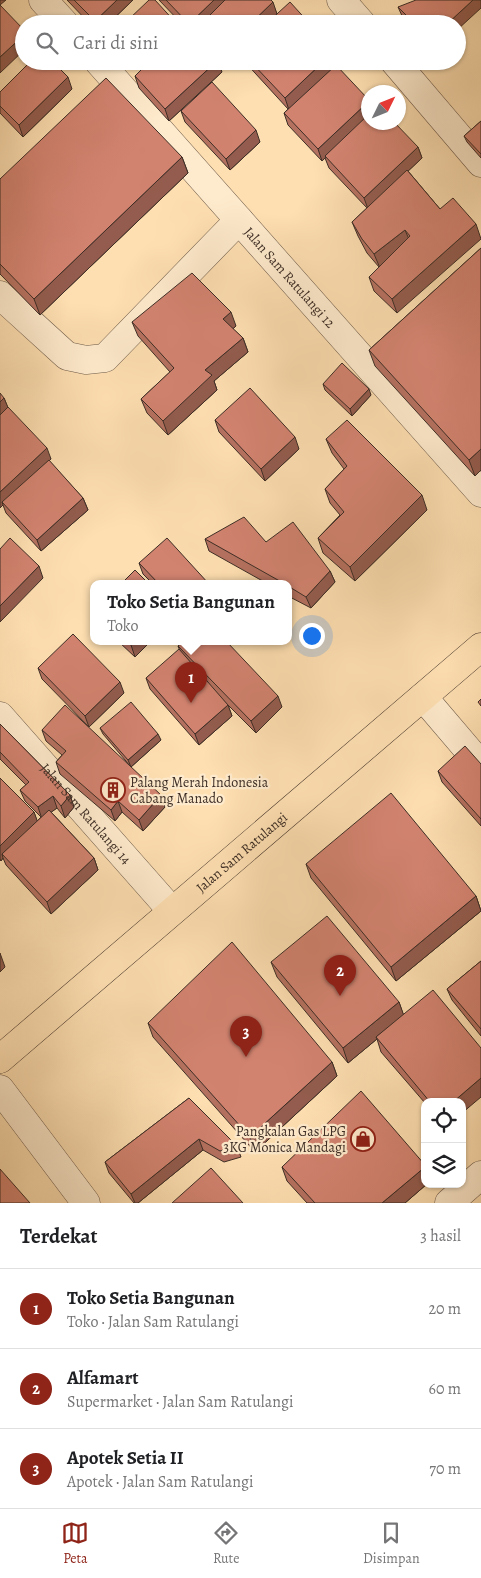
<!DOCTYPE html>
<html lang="id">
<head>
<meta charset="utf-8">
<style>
  body { margin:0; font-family:Alegreya,serif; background:#f2f2f2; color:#202124 }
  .controls { position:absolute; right:15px; bottom:15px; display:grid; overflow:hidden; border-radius:10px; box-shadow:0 1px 4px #0004 }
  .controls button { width:45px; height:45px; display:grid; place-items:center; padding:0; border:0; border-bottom:1px solid #e0e0e0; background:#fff; color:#202124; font:25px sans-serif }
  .compass { position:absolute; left:361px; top:85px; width:45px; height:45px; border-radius:50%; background:#fff; box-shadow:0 1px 4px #0004; rotate:47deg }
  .you { position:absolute; left:311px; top:635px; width:18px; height:18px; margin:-12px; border:4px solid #fff; border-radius:50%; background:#1a73e8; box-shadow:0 0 0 8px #1a73e833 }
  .badge { display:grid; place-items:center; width:32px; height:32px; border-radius:50%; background:#8f2418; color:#fff; font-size:16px; font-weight:700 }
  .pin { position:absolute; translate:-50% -41px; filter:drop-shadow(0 1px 2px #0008) }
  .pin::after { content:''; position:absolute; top:26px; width:18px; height:15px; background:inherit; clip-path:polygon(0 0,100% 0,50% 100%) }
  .popup { position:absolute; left:90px; top:580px; width:202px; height:65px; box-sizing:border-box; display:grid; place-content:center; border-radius:10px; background:#fff; filter:drop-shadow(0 1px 4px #0005); font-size:16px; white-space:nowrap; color:#757577 }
  .popup b { font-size:19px; color:#202124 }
  .popup::after { content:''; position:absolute; left:50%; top:100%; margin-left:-10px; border:10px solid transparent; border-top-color:#fff }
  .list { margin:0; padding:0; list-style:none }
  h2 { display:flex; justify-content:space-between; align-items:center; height:65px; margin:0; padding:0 20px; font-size:21px }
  h2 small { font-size:16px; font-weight:400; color:#757577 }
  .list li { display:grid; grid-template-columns:32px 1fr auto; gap:15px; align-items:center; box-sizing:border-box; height:80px; padding:0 20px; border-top:1px solid #e0e0e0 }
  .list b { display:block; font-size:19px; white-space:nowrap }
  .list p { margin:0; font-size:16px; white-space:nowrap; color:#757577 }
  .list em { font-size:16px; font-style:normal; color:#757577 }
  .icon { flex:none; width:28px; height:28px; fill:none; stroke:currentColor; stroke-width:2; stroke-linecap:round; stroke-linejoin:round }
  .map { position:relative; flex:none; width:481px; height:1203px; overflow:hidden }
  .search { position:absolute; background:#fff; box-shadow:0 1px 4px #0004; left:15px; right:15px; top:15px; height:55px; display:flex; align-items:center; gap:12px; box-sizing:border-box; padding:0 18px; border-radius:28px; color:#757577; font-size:19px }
  .sheet { height:305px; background:#fff }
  nav { display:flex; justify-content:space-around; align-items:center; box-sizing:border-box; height:70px; border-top:1px solid #e0e0e0; background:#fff; font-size:14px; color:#757577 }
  nav a { display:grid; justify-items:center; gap:2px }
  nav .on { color:#8f2418 }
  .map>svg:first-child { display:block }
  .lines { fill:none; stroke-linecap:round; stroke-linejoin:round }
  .minor-casing { stroke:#6d5a49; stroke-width:29 }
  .major-casing { stroke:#3d2e26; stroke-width:29 }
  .minor { stroke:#feeacc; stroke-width:28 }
  .major { stroke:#fedfb1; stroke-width:28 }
  .wall { fill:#b57160; stroke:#3d2e26 }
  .shaded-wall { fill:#935c4e; stroke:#3d2e26 }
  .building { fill:#d28370; stroke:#3d2e26 }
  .labels { text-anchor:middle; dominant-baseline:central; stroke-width:4.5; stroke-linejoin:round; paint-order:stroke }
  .street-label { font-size:14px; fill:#3d2e26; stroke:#feeacc }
  .poi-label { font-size:14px; fill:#3d2e26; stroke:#feeacc; text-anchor:start }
</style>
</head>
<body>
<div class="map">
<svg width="481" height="1203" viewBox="0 0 481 1203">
  <rect width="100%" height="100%" fill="#fedfb1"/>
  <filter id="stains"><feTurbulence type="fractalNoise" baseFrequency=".004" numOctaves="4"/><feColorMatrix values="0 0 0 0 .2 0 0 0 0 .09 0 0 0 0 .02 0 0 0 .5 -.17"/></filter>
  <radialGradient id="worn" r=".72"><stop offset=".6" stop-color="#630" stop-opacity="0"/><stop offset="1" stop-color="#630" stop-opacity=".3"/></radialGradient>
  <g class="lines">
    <defs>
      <g id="minor">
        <path d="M43,0L65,24"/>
        <path d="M341,0L362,24"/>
        <path id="s1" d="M98,61L481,493"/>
        <path d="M394,61L481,163"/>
        <path d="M0,295L67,356L86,360L105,358L239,220"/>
        <path d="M423,697L481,765"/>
        <path id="s2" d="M0,716L172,911"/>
        <path d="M0,1089L86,1203"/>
        <path d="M449,1203L481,1175"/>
      </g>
      <g id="major">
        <path id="s3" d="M0,1059L481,647"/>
      </g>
    </defs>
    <use href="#minor" class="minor-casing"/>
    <use href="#major" class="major-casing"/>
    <use href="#minor" class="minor"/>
    <use href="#major" class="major"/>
  </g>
  <path class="wall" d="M67,0H133L108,24H90Z
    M159,0H271L277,14L310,24H182Z
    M398,7L457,24H408L403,18Z
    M244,61H339V63L337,65L368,122L418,147L422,158L408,171L440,209L397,313L374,291L369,277L379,267L367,253L358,236L352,222L367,208L329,168L325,158L322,161L288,125L284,113L288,109Z
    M222,72L169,121L139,88L135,76Z
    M72,89L23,137L0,113V92Z
    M181,111L260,142L230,170L185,122Z
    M481,121V158L467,142L464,136Z
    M182,157L188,173L40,315L0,274V179Z
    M481,248L475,476L375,366L369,350Z
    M132,322L236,326L233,329L243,338L248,352L214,381L217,390L168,435L147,413L141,399L170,372L138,336Z
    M323,384L371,395L352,416L325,390Z
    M4,398L8,408L51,459L49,461L83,498L88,510L41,551L6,513L3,505L0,508Z
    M215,420L299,449L265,481L219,432Z
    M326,439L427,510L355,581L323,553L318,538L340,515L330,503L325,489L344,469L332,453Z
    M205,539L266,542L330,571L335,582L311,608L288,596V584H268L209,551Z
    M139,563L209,584H153L143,574Z
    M119,642H150L135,657Z
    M178,646L282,707L256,733L222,699L228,705L232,716L199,745L150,689L146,678L180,651Z
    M38,668L124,693L89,727L42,679Z
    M0,724L70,795L74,807L65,818L57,808L51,812L94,858L98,870L51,914L6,865L3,858L1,861L0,860V778L34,812L37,821L41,817L25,801L20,790L26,785L0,759Z
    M100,728L161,740L131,767L103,734Z
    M42,730L165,807L143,831L122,812L115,821L60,774L56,762L62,755L46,741Z
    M481,764V826L442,782L438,771Z
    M306,864L476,896L481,911L396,981L311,878Z
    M481,961V1036L452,1000L447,989Z
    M271,962L399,1002L403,1014L462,1102H425V1103L381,1052L377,1039L348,1063L277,977Z
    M148,1023L332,1062L337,1076L255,1152L153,1037Z
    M189,1098L237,1146L241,1157L224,1162L203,1150L138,1203H134L109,1173L105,1162Z
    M282,1167L425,1184H427L405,1203H307L287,1181Z"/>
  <path class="shaded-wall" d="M0,0H6L0,5Z
    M117,0H133L108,24H96L95,21Z
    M214,0H230L205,24H189Z
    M473,0H481V8L457,30V24H447Z
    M273,2L277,14L267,24H250Z
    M24,35V50L0,73V57Z
    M217,61H218L222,72L169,121L165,109Z
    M324,61H339V63L289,110L285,98Z
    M68,77L72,89L23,137L19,125Z
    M368,102V117L322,161L318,149Z
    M256,130L260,142L230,170L226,159Z
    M418,147L422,158L368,209L364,198Z
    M182,157L188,173L40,315L34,299Z
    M476,224L481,239L397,313L392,299Z
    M405,230L411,244L380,268L374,254Z
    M231,312L236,326L228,333L223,319Z
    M243,338L248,352L214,381L217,390L168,435L163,421L205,370Z
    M369,389L371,395L352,416L350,409Z
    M4,398L9,410L0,418V402Z
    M295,437L299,449L265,481L261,469Z
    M47,448L51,459L4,504L2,502L3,505L0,508V492Z
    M481,449V470L475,476L469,460Z
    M422,495L427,510L355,581L350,567Z
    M83,498L88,510L41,551L37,540Z
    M39,566L43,578L0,622V606Z
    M330,571L335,582L311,608L306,597Z
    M134,642H150L135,657L131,645Z
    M120,682L124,693L89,727L85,716Z
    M278,696L282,707L256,733L251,721Z
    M228,705L232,716L199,745L195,734Z
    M158,734L161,740L131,767L128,760Z
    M70,795L74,807L65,818L61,806Z
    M161,795L165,807L143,831L139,820Z
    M53,796L57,808L42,819L38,807Z
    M118,801L122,812L115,821L111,810Z
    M34,812L38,823L2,854L3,858L1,861L0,859V846Z
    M94,858L98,870L51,914L47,902Z
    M476,896L481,911L396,981L391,967Z
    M0,953L5,967L0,972Z
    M399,1002L404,1016L376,1037L377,1039L348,1063L343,1048Z
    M332,1062L337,1076L255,1152L250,1137Z
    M481,1078V1097L462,1113V1102H453Z
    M199,1139L203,1150L138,1203H135L131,1194Z
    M425,1167V1184H427L405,1203H382Z"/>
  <path class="building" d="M74,0H117L95,21Z
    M149,0H155L177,24H132L128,20Z
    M166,0H214L189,24Z
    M225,0H271L273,2L250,24H201Z
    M416,0H473L447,24H415L398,7Z
    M290,2L310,24H266Z
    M0,5L24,30V35L0,57Z
    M31,61H52L68,77L19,125L0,106V92Z
    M150,61H217L165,109L135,76Z
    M250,61H324L285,98Z
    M336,65L368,99V102L318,149L284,113Z
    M106,78L182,157L34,299L0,264V179Z
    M212,82L256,130L226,159L181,111Z
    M368,115V122H394L418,147L364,198L325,156Z
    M481,121V154L464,136Z
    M407,170L440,209L453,198L476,224L392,299L369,277L410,236L405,230L374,254L362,239L352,222Z
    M481,248V449L469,460L369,350Z
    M192,273L231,312L223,319L243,338L205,370L212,375L163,421L141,399L174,368L132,322Z
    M342,363L369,389L350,409L323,384Z
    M250,388L295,437L261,469L215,420Z
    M0,393L4,398L0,402Z
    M8,407L47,448L0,492V415Z
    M347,420L422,495L350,567L318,538L344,512L325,489L347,466L326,439Z
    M49,460L83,498L37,540L2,502Z
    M244,517L266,542L293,522L330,571L306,597L288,586V584H285L205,539Z
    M10,538L39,566L0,606V549Z
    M167,538L209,584H159L139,563Z
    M135,570L149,584H121Z
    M73,634L120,682L85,716L38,668Z
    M127,642H134L131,645Z
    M183,642H227L278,696L251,721L178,646Z
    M179,649L228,705L195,734L146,678Z
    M481,699V706L478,702Z
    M131,702L158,734L128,760L100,728Z
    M65,705L161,795L139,820L118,801L111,810L56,762L66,751L42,730Z
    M0,724L70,795L61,806L53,796L38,807L20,790L29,782L0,752Z
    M465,746L481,764V819L438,771Z
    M0,778L34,812L0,846Z
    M391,793L476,896L391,967L306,864Z
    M49,810L94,858L47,902L2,854Z
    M327,916L399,1002L343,1048L271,962Z
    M232,942L332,1062L250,1137L148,1023Z
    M481,961V1029L447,989Z
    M433,990L481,1048V1078L453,1102H430L376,1037Z
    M361,1091L425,1165V1167L382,1203H315L282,1167Z
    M189,1098L237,1146L220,1151L199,1139L131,1194L105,1162Z
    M211,1168L243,1203H172Z
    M0,1169L30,1203H0Z"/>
  <defs>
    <symbol id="building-ring" viewBox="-11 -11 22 22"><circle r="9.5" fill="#feeacc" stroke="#8f2418" stroke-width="1.5"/><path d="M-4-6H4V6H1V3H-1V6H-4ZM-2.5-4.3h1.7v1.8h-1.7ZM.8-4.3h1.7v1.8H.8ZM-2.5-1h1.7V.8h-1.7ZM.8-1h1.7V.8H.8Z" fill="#8f2418"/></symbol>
    <symbol id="shop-ring" viewBox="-11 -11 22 22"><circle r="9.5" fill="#feeacc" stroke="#8f2418" stroke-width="1.5"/><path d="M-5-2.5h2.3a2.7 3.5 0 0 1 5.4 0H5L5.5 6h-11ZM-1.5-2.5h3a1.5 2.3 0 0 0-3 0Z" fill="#8f2418"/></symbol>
  </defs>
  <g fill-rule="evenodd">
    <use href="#building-ring" x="99" y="776" width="28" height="28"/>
    <use href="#shop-ring" x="349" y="1125" width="28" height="28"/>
  </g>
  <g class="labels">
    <g class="street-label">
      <text stroke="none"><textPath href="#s1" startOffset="289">Jalan Sam Ratulangi 12</textPath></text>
      <text stroke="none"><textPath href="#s2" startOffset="130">Jalan Sam Ratulangi 14</textPath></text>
      <text stroke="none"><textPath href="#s3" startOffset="318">Jalan Sam Ratulangi</textPath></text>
    </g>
    <g class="poi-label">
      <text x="130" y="782">Palang Merah Indonesia<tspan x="130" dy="16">Cabang Manado</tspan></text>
      <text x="346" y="1131" text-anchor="end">Pangkalan Gas LPG<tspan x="346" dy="16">3KG Monica Mandagi</tspan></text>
    </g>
  </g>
  <rect width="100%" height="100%" filter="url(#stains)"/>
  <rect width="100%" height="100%" fill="url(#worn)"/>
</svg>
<div class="controls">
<button><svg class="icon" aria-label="locate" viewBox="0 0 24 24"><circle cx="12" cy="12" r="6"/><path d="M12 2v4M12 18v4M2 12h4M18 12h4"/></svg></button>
<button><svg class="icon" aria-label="layers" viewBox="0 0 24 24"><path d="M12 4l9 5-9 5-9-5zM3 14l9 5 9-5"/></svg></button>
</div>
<svg class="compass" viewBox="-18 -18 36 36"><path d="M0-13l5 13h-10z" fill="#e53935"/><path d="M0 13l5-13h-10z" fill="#757577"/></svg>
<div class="you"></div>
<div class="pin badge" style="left:191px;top:703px">1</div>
<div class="popup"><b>Toko Setia Bangunan</b>Toko</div>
<div class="pin badge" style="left:340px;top:996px">2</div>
<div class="pin badge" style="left:246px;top:1057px">3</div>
<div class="search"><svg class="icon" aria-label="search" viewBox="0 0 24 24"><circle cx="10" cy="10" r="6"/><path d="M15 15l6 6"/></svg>Cari di sini</div>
</div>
<section class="sheet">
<h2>Terdekat<small>3 hasil</small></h2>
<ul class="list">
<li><span class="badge">1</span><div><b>Toko Setia Bangunan</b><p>Toko · Jalan Sam Ratulangi</p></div><em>20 m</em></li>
<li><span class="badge">2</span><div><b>Alfamart</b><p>Supermarket · Jalan Sam Ratulangi</p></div><em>60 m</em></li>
<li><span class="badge">3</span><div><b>Apotek Setia II</b><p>Apotek · Jalan Sam Ratulangi</p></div><em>70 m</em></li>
</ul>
</section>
<nav>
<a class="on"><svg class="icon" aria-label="map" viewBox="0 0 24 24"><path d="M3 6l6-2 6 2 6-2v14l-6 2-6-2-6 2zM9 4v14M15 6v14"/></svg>Peta</a>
<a><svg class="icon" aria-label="directions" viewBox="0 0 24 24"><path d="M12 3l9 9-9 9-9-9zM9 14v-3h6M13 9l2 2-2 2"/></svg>Rute</a>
<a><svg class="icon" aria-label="saved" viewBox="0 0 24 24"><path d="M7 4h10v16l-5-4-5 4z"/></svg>Disimpan</a>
</nav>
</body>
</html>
